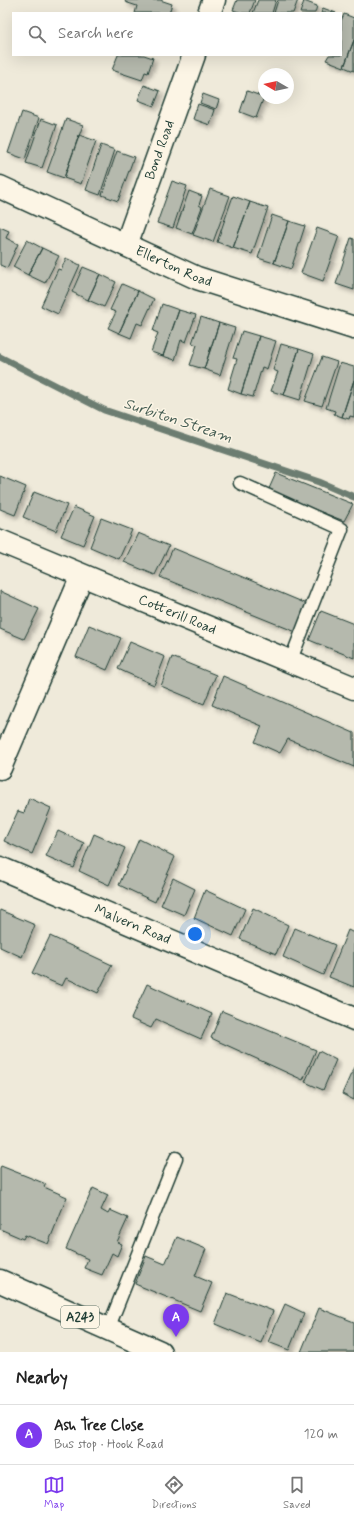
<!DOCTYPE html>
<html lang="en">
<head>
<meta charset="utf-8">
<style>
  body { margin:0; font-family:Mynerve,sans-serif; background:#f6f6f6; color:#222 }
  .compass { position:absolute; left:258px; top:68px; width:36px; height:36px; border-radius:50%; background:#fff; box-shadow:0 4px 16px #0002; rotate:279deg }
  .you { position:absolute; left:195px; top:934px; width:14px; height:14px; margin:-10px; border:3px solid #fff; border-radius:50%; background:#1a73e8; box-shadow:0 0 0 6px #1a73e833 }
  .badge { display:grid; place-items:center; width:26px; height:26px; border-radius:50%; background:#7c3aed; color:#fff; font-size:13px; font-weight:700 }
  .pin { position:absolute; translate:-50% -33px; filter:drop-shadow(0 1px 2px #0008) }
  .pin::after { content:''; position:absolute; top:21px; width:14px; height:12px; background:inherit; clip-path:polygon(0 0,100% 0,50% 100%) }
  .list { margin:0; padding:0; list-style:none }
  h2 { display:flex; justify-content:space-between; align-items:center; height:52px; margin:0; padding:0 16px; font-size:17px }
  h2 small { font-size:13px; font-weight:400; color:#767676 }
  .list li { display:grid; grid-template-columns:26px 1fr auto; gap:12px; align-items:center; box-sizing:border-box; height:60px; padding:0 16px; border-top:1px solid #e0e0e0 }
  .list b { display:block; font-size:15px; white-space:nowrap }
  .list p { margin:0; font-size:13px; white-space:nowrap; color:#767676 }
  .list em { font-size:13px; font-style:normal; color:#767676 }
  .icon { flex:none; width:22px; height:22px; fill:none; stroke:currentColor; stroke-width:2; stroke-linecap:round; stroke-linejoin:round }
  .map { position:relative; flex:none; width:354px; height:1352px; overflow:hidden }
  .search { position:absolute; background:#fff; box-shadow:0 4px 16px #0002; left:12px; right:12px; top:12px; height:44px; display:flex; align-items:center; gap:10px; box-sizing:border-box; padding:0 14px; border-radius:0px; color:#767676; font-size:15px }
  .sheet { height:112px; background:#fff }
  nav { display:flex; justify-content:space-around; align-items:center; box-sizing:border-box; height:56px; border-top:1px solid #e0e0e0; background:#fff; font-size:11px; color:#767676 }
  nav a { display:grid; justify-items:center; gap:2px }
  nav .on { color:#7c3aed }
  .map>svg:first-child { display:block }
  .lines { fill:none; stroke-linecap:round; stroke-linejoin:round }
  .stream { stroke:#6c7d71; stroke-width:7 }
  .building { fill:#b5b9ad; stroke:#1f3d34; filter:url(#shadow) }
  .lane-casing { stroke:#1f3d34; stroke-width:15 }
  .street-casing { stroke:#1f3d34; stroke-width:25 }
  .primary-casing { stroke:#1f3d34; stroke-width:25 }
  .lane { stroke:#fcf5e5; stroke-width:12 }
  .street { stroke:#fcf5e5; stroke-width:22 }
  .primary { stroke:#fcf5e5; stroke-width:22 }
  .labels { text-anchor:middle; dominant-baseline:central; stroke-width:3; stroke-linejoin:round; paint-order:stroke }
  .shield { fill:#fcf5e5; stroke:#617469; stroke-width:1 }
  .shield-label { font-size:13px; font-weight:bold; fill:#1f3d34 }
  .street-label { font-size:14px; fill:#1f3d34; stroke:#fcf5e5 }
  .water-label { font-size:15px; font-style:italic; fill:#455d53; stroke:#fcf5e5 }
</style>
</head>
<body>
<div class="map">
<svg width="354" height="1352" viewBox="0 0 354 1352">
  <defs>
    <filter id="shadow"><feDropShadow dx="3.5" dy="3.5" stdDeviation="2" flood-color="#0004"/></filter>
  </defs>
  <rect width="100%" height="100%" fill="#efeada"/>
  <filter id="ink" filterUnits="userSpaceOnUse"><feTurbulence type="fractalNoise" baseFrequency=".025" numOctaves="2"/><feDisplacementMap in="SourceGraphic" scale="8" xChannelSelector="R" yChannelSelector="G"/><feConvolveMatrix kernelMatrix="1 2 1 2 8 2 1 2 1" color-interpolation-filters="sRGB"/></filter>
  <g filter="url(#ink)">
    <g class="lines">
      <path class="stream" d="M0,357L104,410L319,482L354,497"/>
    </g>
    <path class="building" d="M126,0H160L172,4L169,13H135L137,6L125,2Z
      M237,0H255L250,13H242L233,10Z
      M258,0H276L272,13H253Z
      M278,0H298L293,13H274Z
      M304,1L317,6L315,13H300Z
      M323,8L336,13H321Z
      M344,14L354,18V40L344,67L326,60L329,55H341V21Z
      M354,40V71L344,67Z
      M118,55H144L153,58L148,73L145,72L142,80L112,70Z
      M144,85L160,91L154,106L138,100Z
      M247,91L264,97L256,118L240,112Z
      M203,94L219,100L216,109L200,103Z
      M198,104L215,110L210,125L193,119Z
      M22,112L39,118L25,159L8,153Z
      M41,119L57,125L42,168L26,163Z
      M66,119L83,125L64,178L47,172Z
      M79,135L96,141L81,184L64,178Z
      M101,145L115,150L100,195L86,190Z
      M117,151L134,157L118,201L102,195Z
      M172,181L187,186L173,228L157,223Z
      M210,189L230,196L213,242L193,235Z
      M189,191L202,196L199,205L202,207L192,234L176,228Z
      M233,196L250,202L233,248L217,242Z
      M250,202L268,208L252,254L233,248Z
      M272,215L289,221L274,263L258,258Z
      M289,221L305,226L291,269L274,263Z
      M0,227L9,231L6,238L18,244L7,268L0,265Z
      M317,228L339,236L323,281L301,273Z
      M351,238L354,239V290L336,284Z
      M27,240L42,248L28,275L13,267Z
      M42,248L59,256L45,283L28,275Z
      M66,258L80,265L58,314L41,306L58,269L61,270Z
      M83,267L100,274L88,300L72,292Z
      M100,274L116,282L104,307L88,300Z
      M122,284L138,291L119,333L108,328L116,312L110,310Z
      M138,291L154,299L142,325L137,323L131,338L119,333Z
      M162,304L179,310L163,356L151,352L158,333L153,331Z
      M179,310L196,315L186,342L181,340L175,360L163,356Z
      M201,317L219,323L204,369L190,365L197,345L192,343Z
      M219,323L235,328L220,375L204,369Z
      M242,331L259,336L241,394L228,389L237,359L233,358Z
      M259,336L276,341L267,369L262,367L253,397L241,394Z
      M281,344L299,349L284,395L271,391L278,372L273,370Z
      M299,349L314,354L300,400L284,395Z
      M322,357L337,362L322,406L305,401Z
      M340,363L354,367V380L342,417L334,414L335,411L326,408Z
      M354,380V417L350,416L349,419L342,417Z
      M276,473L353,504L344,521L268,491Z
      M0,476L26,487L15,515L0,509Z
      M34,492L67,505L56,531L23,517Z
      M74,507L95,516L83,545L61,536Z
      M101,518L132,530L119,559L90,547Z
      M138,533L169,546L155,575L124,562Z
      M173,548L312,606L301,634L160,577Z
      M0,591L39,609L24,639L0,629Z
      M321,611L354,624V658L309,640Z
      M89,625L121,638L107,670L76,657Z
      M130,642L165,657L154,685L118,669Z
      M172,657L216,675L204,704L161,686Z
      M223,676L354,733V767L288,739L280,753L255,742L262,726L212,705Z
      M29,798L51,808L32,854L4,841L18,811L24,813Z
      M58,831L84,843L74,868L46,856Z
      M94,834L125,848L109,885L79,871Z
      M139,839L175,857L155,902L119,885Z
      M173,878L195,889L184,915L161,905Z
      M205,890L245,909L233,936L194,918Z
      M253,908L288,925L276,954L240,939Z
      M0,910L35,925L22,957L0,947Z
      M295,928L335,945L323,975L283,957Z
      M348,930L354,933V987L329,977Z
      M50,936L112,965L98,993L66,978L62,986L32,973Z
      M147,984L212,1014L201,1039L156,1019L151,1028L131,1019Z
      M222,1011L316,1050L303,1080L211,1038Z
      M319,1051L336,1060L323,1090L305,1082Z
      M354,1067V1100L342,1094Z
      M1,1166L46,1184L44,1187L67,1197L48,1244L25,1235L23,1239L0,1229V1168Z
      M93,1188L108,1195L101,1210L108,1214L110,1210L128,1218L117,1242L122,1244L117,1256L112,1253L102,1275L84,1268L88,1259L66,1249Z
      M177,1237L206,1249L195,1276L212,1283L200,1311L135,1284L146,1256L165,1264Z
      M227,1293L273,1311L261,1343L215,1324Z
      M285,1304L304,1313L289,1350L268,1342Z
      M319,1308L354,1322V1352H301Z"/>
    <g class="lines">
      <defs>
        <path id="lane" d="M240,483L342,529L290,662
          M108,1329L176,1158"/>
        <g id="street">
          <path d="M209,13L214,0"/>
          <path id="s1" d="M0,187L197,278L354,328"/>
          <path id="s2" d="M126,245L194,55"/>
          <path id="s3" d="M0,541L354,688"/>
          <path d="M0,768L82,576"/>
          <path id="s4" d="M0,868L354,1019"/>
        </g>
        <path id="primary" d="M0,1281L160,1352"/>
      </defs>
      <use href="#lane" class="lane-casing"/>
      <use href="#street" class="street-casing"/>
      <use href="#primary" class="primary-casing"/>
      <use href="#lane" class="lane"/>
      <use href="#street" class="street"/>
      <use href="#primary" class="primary"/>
    </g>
  </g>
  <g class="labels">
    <rect class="shield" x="61" y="1306" width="38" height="22" rx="3"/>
    <g class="shield-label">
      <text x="80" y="1317">A243</text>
    </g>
    <g class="street-label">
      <text stroke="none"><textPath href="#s2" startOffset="101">Bond Road</textPath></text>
      <text stroke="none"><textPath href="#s1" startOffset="191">Ellerton Road</textPath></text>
      <text stroke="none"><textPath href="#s3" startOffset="192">Cotterill Road</textPath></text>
      <text stroke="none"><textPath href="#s4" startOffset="144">Malvern Road</textPath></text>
    </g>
    <g class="water-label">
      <text transform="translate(178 421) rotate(18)">Surbiton Stream</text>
    </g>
  </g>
</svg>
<svg class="compass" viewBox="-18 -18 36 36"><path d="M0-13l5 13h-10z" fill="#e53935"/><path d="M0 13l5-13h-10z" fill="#767676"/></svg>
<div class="you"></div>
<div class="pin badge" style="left:176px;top:1337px">A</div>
<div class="search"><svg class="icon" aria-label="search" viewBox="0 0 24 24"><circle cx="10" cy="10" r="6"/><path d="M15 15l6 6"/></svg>Search here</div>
</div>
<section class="sheet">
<h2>Nearby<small></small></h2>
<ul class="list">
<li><span class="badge">A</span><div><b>Ash Tree Close</b><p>Bus stop · Hook Road</p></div><em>120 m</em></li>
</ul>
</section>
<nav>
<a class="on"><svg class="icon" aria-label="map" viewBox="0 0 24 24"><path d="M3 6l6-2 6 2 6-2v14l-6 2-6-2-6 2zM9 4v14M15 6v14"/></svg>Map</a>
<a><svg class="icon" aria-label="directions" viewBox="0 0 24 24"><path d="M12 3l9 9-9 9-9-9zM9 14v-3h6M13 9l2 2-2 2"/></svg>Directions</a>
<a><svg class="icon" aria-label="saved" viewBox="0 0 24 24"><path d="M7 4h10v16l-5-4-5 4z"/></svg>Saved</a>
</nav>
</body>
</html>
